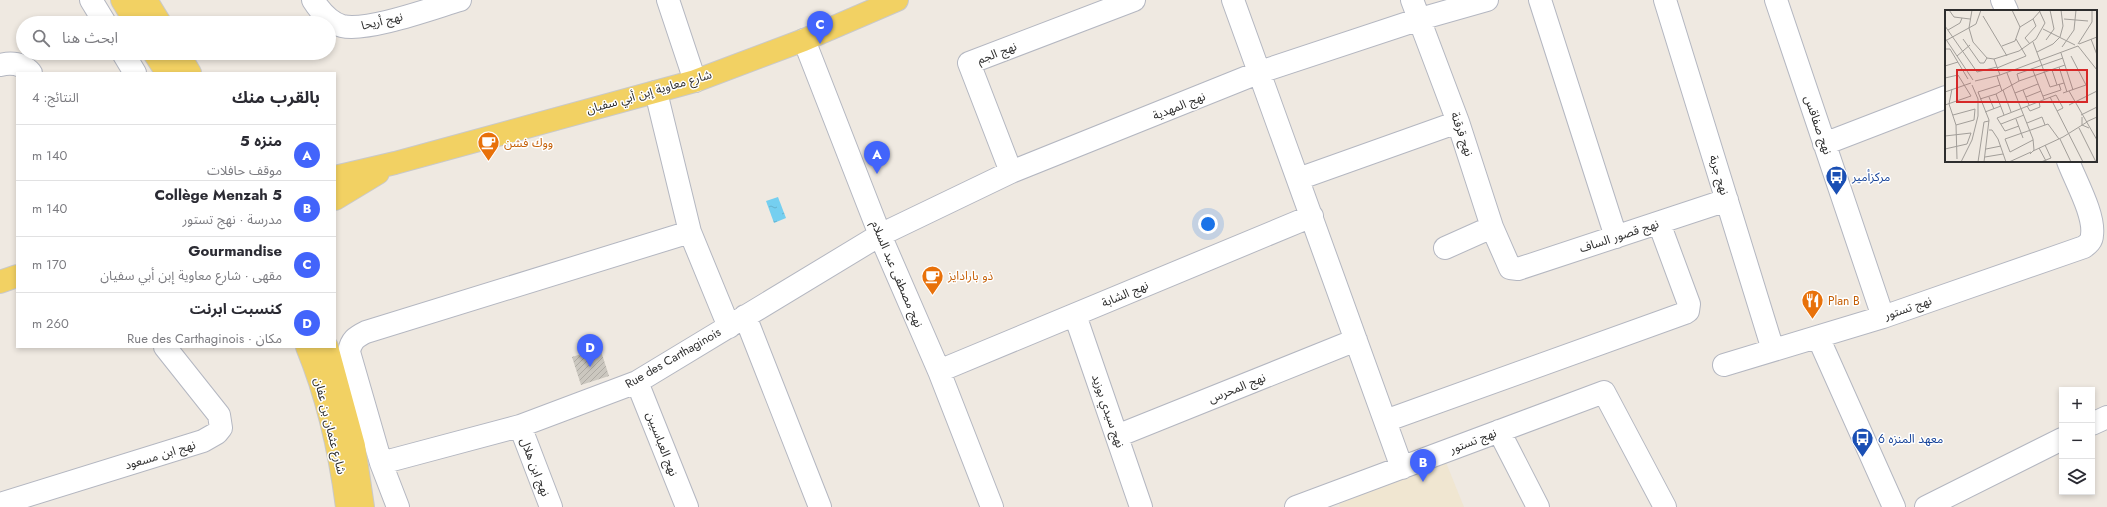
<!DOCTYPE html>
<html lang="ar">
<head>
<meta charset="utf-8">
<style>
  body { margin:0; font-family:Jost,"Noto Sans Arabic",sans-serif; background:#f2f2f3; color:#2b2b33; direction:rtl }
  .controls { position:absolute; right:12px; bottom:12px; display:grid; overflow:hidden; border-radius:0px; box-shadow:0 2px 6px #0003 }
  .controls button { width:36px; height:36px; display:grid; place-items:center; padding:0; border:0; border-bottom:1px solid #e1e1e2; background:#fff; color:#2b2b33; font:20px sans-serif }
  .you { position:absolute; left:1208px; top:224px; width:14px; height:14px; margin:-10px; border:3px solid #fff; border-radius:50%; background:#1a73e8; box-shadow:0 0 0 6px #1a73e833 }
  .badge { display:grid; place-items:center; width:26px; height:26px; border-radius:50%; background:#4264fb; color:#fff; font-size:13px; font-weight:700 }
  .pin { position:absolute; translate:-50% -33px; filter:drop-shadow(0 1px 2px #0008) }
  .pin::after { content:''; position:absolute; top:21px; width:14px; height:12px; background:inherit; clip-path:polygon(0 0,100% 0,50% 100%) }
  .list { margin:0; padding:0; list-style:none }
  h2 { display:flex; justify-content:space-between; align-items:center; height:52px; margin:0; padding:0 16px; font-size:17px }
  h2 small { font-size:13px; font-weight:400; color:#7c7c81 }
  .list li { display:grid; grid-template-columns:26px 1fr auto; gap:12px; align-items:center; box-sizing:border-box; height:56px; padding:0 16px; border-top:1px solid #e1e1e2 }
  .list b { display:block; font-size:15px; white-space:nowrap }
  .list p { margin:0; font-size:13px; white-space:nowrap; color:#7c7c81 }
  .list em { font-size:13px; font-style:normal; color:#7c7c81 }
  .icon { flex:none; width:22px; height:22px; fill:none; stroke:currentColor; stroke-width:2; stroke-linecap:round; stroke-linejoin:round }
  .map { position:relative; flex:none; width:2107px; height:507px; overflow:hidden; direction:ltr }
  .search { position:absolute; background:#fff; box-shadow:0 2px 6px #0003; left:16px; top:16px; width:320px; height:44px; display:flex; align-items:center; gap:10px; box-sizing:border-box; padding:0 14px; border-radius:22px; color:#7c7c81; font-size:15px }
  .panel { position:absolute; background:#fff; box-shadow:0 2px 6px #0003; left:16px; top:72px; width:320px; height:276px; border-radius:0px; direction:rtl }
  .map>svg:first-child { display:block }
  .education { fill:#f0e6d1 }
  .water { fill:url(#water-ripples) }
  .building { fill:url(#building-hatch) }
  .lines { fill:none; stroke-linecap:round; stroke-linejoin:round }
  .minor-casing { stroke:#b4b7c1; stroke-width:24 }
  .major-casing { stroke:#c9c9c9; stroke-width:24 }
  .minor { stroke:#fff; stroke-width:22 }
  .major { stroke:#f2d163; stroke-width:22 }
  .labels { text-anchor:middle; dominant-baseline:central; stroke-width:3; stroke-linejoin:round; paint-order:stroke }
  .street-label { font-size:12px; fill:#2e2e2e; stroke:#fff }
  .food-label { font-size:12px; fill:#c56008; stroke:#fff; text-anchor:start }
  .transit-label { font-size:12px; fill:#164399; stroke:#fff; text-anchor:start }
  .inset-road { fill:none; stroke:#a29e99; stroke-width:1 }
  .view { fill:#d62828; fill-opacity:0.15; stroke:#d62828; stroke-width:2 }
  .inset-edge { fill:none; stroke:#2e2e2e; stroke-width:2 }
</style>
</head>
<body>
<div class="map">
<svg width="2107" height="507" viewBox="0 0 2107 507">
  <defs>
    <pattern id="water-ripples" width="26" height="14" patternUnits="userSpaceOnUse"><rect width="26" height="14" fill="#75cff0"/><path d="M2 4q2-2 4 0t4 0M15 11q2-2 4 0t4 0" fill="none" stroke="#66b2ce"/></pattern>
    <pattern id="building-hatch" width="6" height="6" patternUnits="userSpaceOnUse"><rect width="6" height="6" fill="#cbc7bf"/><path d="M-1 1l2-2M0 6l6-6M5 7l2-2" fill="none" stroke="#afaba4"/></pattern>
  </defs>
  <rect width="100%" height="100%" fill="#efe9e1"/>
  <path class="education" d="M1445,460L1464,507H1340L1339,504Z"/>
  <path class="water" d="M778,197L786,218L774,223L766,201Z"/>
  <path class="building" d="M600,348L609,376L581,385L572,357Z"/>
  <g class="lines">
    <defs>
      <path id="minor" d="M91,0L105,23
        M313,0C320,11 329,22 342,26C368,32 433,8 460,0
        M668,0L695,81
        M1233,0L1402,468
        M1412,0L1458,122L1492,227L1510,268L1518,269L1727,200
        M1540,0L1616,237
        M1665,0L1773,350
        M1776,0L1883,317
        M2002,0L2007,11
        M804,40L880,235L939,371L992,507
        M123,53L135,73
        M0,65C12,62 23,64 31,73
        M656,92L690,232L729,327
        M1824,144L1946,97
        M1011,172L969,63L1134,0
        M1298,179L1458,122
        M1445,248L1492,227
        M1075,315L1141,507
        M745,316L820,507
        M1818,337L1894,507
        M1724,365L1883,317L2084,247C2088,244 2092,241 2092,235C2095,215 2075,180 2068,161
        M939,371L1312,216
        M637,382L687,507
        M1385,421L1685,313L1688,311L1689,304L1659,223
        M2092,424L2107,417
        M520,426L551,507
        M1499,431L1538,507
        M1117,436L1356,340
        M381,463L520,426L637,382L880,235L1011,172L1260,72L1420,19L1487,0
        M0,504L203,441L217,433L221,428L219,415L165,347
        M398,507L381,463L349,352C351,340 356,337 366,332L690,232
        M1296,507L1604,392L1665,507
        M1926,507L2062,439"/>
      <path id="major" d="M122,0L136,23
        M146,0L160,23
        M154,53L167,73
        M178,53L190,73
        M335,177L395,163L695,81L804,40L897,0
        M335,199L378,173
        M0,282L17,276
        M307,347C328,398 340,453 347,507
        M327,347L354,446L363,507"/>
    </defs>
    <use href="#minor" class="minor-casing"/>
    <use href="#major" class="major-casing"/>
    <use href="#minor" class="minor"/>
    <use href="#major" class="major"/>
  </g>
  <defs>
    <symbol id="cafe-pin" viewBox="-11 -11 22 30"><path d="M0 17L-7.5 6A9.5 9.5 0 1 1 7.5 6Z" fill="#e8710a" stroke="#fff"/><path d="M-5.5-4.5H6V0H3Q3 3.5 0 3.5H-2.5Q-5.5 3.5-5.5 0ZM3-3.2v2h1.7v-2ZM-6 4.5H4V6H-6Z" fill="#fff"/></symbol>
    <symbol id="bus-pin" viewBox="-11 -11 22 30"><path d="M0 17L-7.5 6A9.5 9.5 0 1 1 7.5 6Z" fill="#1a4fb4" stroke="#fff"/><path d="M-5-6H5V4H4V6H2V4H-2V6H-4V4H-5ZM-3.5-4V0h7V-4ZM-3.5 1.2v1.5H-2V1.2ZM2 1.2v1.5H3.5V1.2Z" fill="#fff"/></symbol>
    <symbol id="restaurant-pin" viewBox="-11 -11 22 30"><path d="M0 17L-7.5 6A9.5 9.5 0 1 1 7.5 6Z" fill="#e8710a" stroke="#fff"/><path d="M-5-6h1v4h1v-4h1v4h1v-4h1v5L-1.5 .5V6h-2V.5L-5-1ZM5-6V6H3V1.5H1.5Q1.5-4 5-6Z" fill="#fff"/></symbol>
  </defs>
  <g fill-rule="evenodd">
    <use href="#cafe-pin" x="476" y="130" width="25" height="34"/>
    <use href="#bus-pin" x="1824" y="164" width="25" height="34"/>
    <use href="#cafe-pin" x="920" y="264" width="25" height="34"/>
    <use href="#restaurant-pin" x="1800" y="288" width="25" height="34"/>
    <use href="#bus-pin" x="1850" y="426" width="25" height="34"/>
  </g>
  <g class="labels">
    <g class="street-label">
      <text transform="translate(382 21) rotate(-13)">نهج أريحا</text>
      <text transform="translate(997 53) rotate(-21)">نهج الجم</text>
      <text transform="translate(649 92) rotate(-16)">شارع معاوية إبن أبي سفيان</text>
      <text transform="translate(1179 106) rotate(-22)">نهج المهدية</text>
      <text transform="translate(1818 125) rotate(71)">نهج صفاقس</text>
      <text transform="translate(1462 134) rotate(71)">نهج قرقنة</text>
      <text transform="translate(1719 175) rotate(73)">نهج جربة</text>
      <text transform="translate(1619 236) rotate(-18)">نهج قصور الساف</text>
      <text transform="translate(897 274) rotate(67)">نهج مصطفى عبد السلام</text>
      <text transform="translate(1125 294) rotate(-23)">نهج الشابة</text>
      <text transform="translate(1908 308) rotate(-19)">نهج تستور</text>
      <text transform="translate(673 358) rotate(-30)">Rue des Carthaginois</text>
      <text transform="translate(1237 388) rotate(-22)">نهج المحرس</text>
      <text transform="translate(1108 411) rotate(71)">نهج سيدي بوزيد</text>
      <text transform="translate(330 426) rotate(76)">شارع عثمان بن عفان</text>
      <text transform="translate(1473 441) rotate(-21)">نهج تستور</text>
      <text transform="translate(662 444) rotate(69)">نهج العباسيين</text>
      <text transform="translate(160 455) rotate(-17)">نهج ابن مسعود</text>
      <text transform="translate(535 467) rotate(69)">نهج ابن هلال</text>
    </g>
    <g class="food-label">
      <text x="504" y="143">ووك فشن</text>
      <text x="948" y="276">ذو بارادايز</text>
      <text x="1828" y="301">Plan B</text>
    </g>
    <g class="transit-label">
      <text x="1852" y="177">مركزأمير</text>
      <text x="1878" y="439">معهد المنزه 6</text>
    </g>
  </g>
  <g transform="translate(1945 10)">
    <rect width="152" height="152" fill="#efe9e1"/>
    <path class="inset-road" d="M4,0L9,7L25,9M27,0L24,18L28,32L42,48L49,49L74,41L91,29L100,13L94,0M67,0L75,17M38,6L62,46M119,9L143,11M0,16L32,62L52,57M75,17L88,9L96,0M98,19L130,35M3,20L15,13L17,8M0,28L28,70M18,29L35,53H39L42,48M146,29L152,45M2,30L31,14L36,0M101,30L109,19L105,0M88,32L105,77L119,73M85,34L80,28L91,16L88,9M133,34L147,12V0M134,34L152,27M57,36L70,31L75,17M133,36L152,60M117,37L129,20L131,0M0,39H5L23,69M92,42L108,34L115,27L118,16L116,0M116,43L128,80M12,46L25,35M49,49L55,65M0,56L13,52M114,57L122,82M52,58L81,46L71,29M87,58L99,89M107,60L112,75M62,63L88,129L89,140L85,144M52,66L57,81M0,68L13,65L26,86L0,95M30,71L55,65L133,36M74,71L72,64L118,48M7,79L4,94L11,115L12,149M58,80L66,102M78,80L84,95M124,81L152,130M0,82L26,73M70,83L93,74M118,83L141,75L126,46M51,84L59,105M98,86L116,80L114,74M44,87L49,99M81,87L96,81M105,87L138,152M35,89L51,84L74,71L120,55M124,95L152,81M82,96L85,101L95,97L94,91M40,102L56,96M8,105L30,99L29,110L11,115M136,105L152,97M137,107V115L144,118M71,109L78,128M141,112L152,107M82,113L97,107L100,115M56,114L79,105M74,116L60,121L52,108L111,85L118,98L112,101M134,118L151,152M44,120H47L53,129L61,152M0,126L26,123L22,134L0,139M115,129L126,152M88,130L65,142L60,129L103,114L114,129M94,138L101,151M41,139L56,136M88,141L118,127L142,112M40,147L58,144M16,152L27,130L33,106V89L27,75M33,152L39,112L44,111M39,152L44,110L33,82L55,75M64,152L86,142M96,152L106,148L100,135"/>
    <path class="view" d="M12,60H142V92H12Z"/>
    <rect width="152" height="152" class="inset-edge"/>
  </g>
</svg>
<div class="controls">
<button>+</button>
<button>−</button>
<button><svg class="icon" aria-label="layers" viewBox="0 0 24 24"><path d="M12 4l9 5-9 5-9-5zM3 14l9 5 9-5"/></svg></button>
</div>
<div class="you"></div>
<div class="pin badge" style="left:877px;top:174px">A</div>
<div class="pin badge" style="left:1423px;top:482px">B</div>
<div class="pin badge" style="left:820px;top:44px">C</div>
<div class="pin badge" style="left:590px;top:367px">D</div>
<div class="search"><svg class="icon" aria-label="search" viewBox="0 0 24 24"><circle cx="10" cy="10" r="6"/><path d="M15 15l6 6"/></svg>ابحث هنا</div>
<section class="panel">
<h2>بالقرب منك<small>النتائج: 4</small></h2>
<ul class="list">
<li><span class="badge">A</span><div><b>منزه 5</b><p>موقف حافلات</p></div><em>140 m</em></li>
<li><span class="badge">B</span><div><b>Collège Menzah 5</b><p>مدرسة · نهج تستور</p></div><em>140 m</em></li>
<li><span class="badge">C</span><div><b>Gourmandise</b><p>مقهى · شارع معاوية إبن أبي سفيان</p></div><em>170 m</em></li>
<li><span class="badge">D</span><div><b>كنسبت ابرنت</b><p>مكان · Rue des Carthaginois</p></div><em>260 m</em></li>
</ul>
</section>
</div>
</body>
</html>
